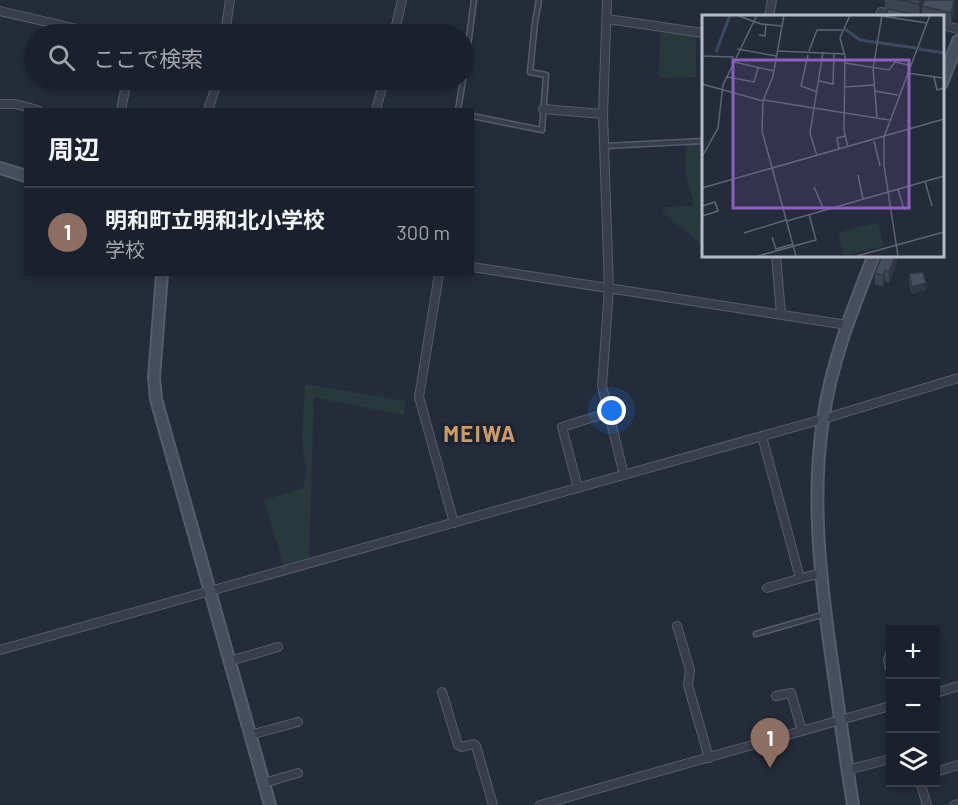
<!DOCTYPE html>
<html lang="ja">
<head>
<meta charset="utf-8">
<style>
  body { margin:0; font-family:Barlow,"Noto Sans JP",sans-serif; background:#282e38; color:#f1f3f6 }
  .controls { position:absolute; right:18px; bottom:18px; display:grid; overflow:hidden; border-radius:0px; box-shadow:0 3px 9px #0003 }
  .controls button { width:54px; height:54px; display:grid; place-items:center; padding:0; border:0; border-bottom:2px solid #393e48; background:#1b212c; color:#f1f3f6; font:30px sans-serif }
  .you { position:absolute; left:612px; top:411px; width:21px; height:21px; margin:-15px; border:4px solid #fff; border-radius:50%; background:#1a73e8; box-shadow:0 0 0 9px #1a73e833 }
  .badge { display:grid; place-items:center; width:39px; height:39px; border-radius:50%; background:#8eadf1; color:#fff; font-size:20px; font-weight:700 }
  .pin { position:absolute; translate:-50% -50px; filter:drop-shadow(0 2px 3px #0008) }
  .pin::after { content:''; position:absolute; top:32px; width:21px; height:18px; background:inherit; clip-path:polygon(0 0,100% 0,50% 100%) }
  .list { margin:0; padding:0; list-style:none }
  h2 { display:flex; justify-content:space-between; align-items:center; height:78px; margin:0; padding:0 24px; font-size:26px }
  h2 small { font-size:20px; font-weight:400; color:#a0a3a9 }
  .list li { display:grid; grid-template-columns:39px 1fr auto; gap:18px; align-items:center; box-sizing:border-box; height:90px; padding:0 24px; border-top:2px solid #393e48 }
  .list b { display:block; font-size:22px; white-space:nowrap }
  .list p { margin:0; font-size:20px; white-space:nowrap; color:#a0a3a9 }
  .list em { font-size:20px; font-style:normal; color:#a0a3a9 }
  .icon { flex:none; width:33px; height:33px; fill:none; stroke:currentColor; stroke-width:2; stroke-linecap:round; stroke-linejoin:round }
  .map { position:relative; flex:none; width:958px; height:805px; overflow:hidden }
  .search { position:absolute; background:#1b212c; box-shadow:0 3px 9px #0003; left:24px; top:24px; width:450px; height:66px; display:flex; align-items:center; gap:15px; box-sizing:border-box; padding:0 21px; border-radius:33px; color:#a0a3a9; font-size:22px }
  .panel { position:absolute; background:#1b212c; box-shadow:0 3px 9px #0003; left:24px; top:108px; width:450px; height:168px; border-radius:0px }
  .map>svg:first-child { display:block }
  .green { fill:#27393c }
  .lines { fill:none; stroke-linecap:round; stroke-linejoin:round }
  .lane-casing { stroke:#565c69; stroke-width:7 }
  .street-casing { stroke:#565c69; stroke-width:10 }
  .secondary-casing { stroke:#565c69; stroke-width:14 }
  .lane { stroke:#383e4b; stroke-width:4 }
  .street { stroke:#383e4b; stroke-width:8 }
  .secondary { stroke:#464d5d; stroke-width:10 }
  .wall { fill:#3c4451 }
  .shaded-wall { fill:#313742 }
  .building { fill:#464f5e; stroke:#313742; stroke-width:1.5 }
  .labels { text-anchor:middle; dominant-baseline:central; stroke-width:6; stroke-linejoin:round; paint-order:stroke }
  .district-label { font-size:22px; font-weight:bold; letter-spacing:1.5px; fill:#cd9b68; stroke:#1d2330 }
  .inset-river { fill:none; stroke:#3b4962; stroke-width:3 }
  .inset-road { fill:none; stroke:#5e6472; stroke-width:1.5 }
  .view { fill:#8f5dc1; fill-opacity:0.15; stroke:#8f5dc1; stroke-width:3 }
  .inset-edge { fill:none; stroke:#b4b9c6; stroke-width:3 }
</style>
</head>
<body>
<div class="map">
<svg width="958" height="805" viewBox="0 0 958 805">
  <rect width="100%" height="100%" fill="#242c3a"/>
  <path class="green" d="M660,30L696,36V77L659,78Z
    M703,143V246L663,213V207L693,206L692,197L685,173L686,144Z
    M305,384L405,401L404,415L314,397L309,560L284,568L264,500L303,488L306,471L302,441Z"/>
  <g class="lines">
    <defs>
      <path id="lane" d="M464,75L474,0
        M458,110L463,80
        M472,116L542,130L546,75L530,72L535,22L539,0
        M605,146L703,141
        M756,634L825,614"/>
      <path id="street" d="M607,0L603,114L609,289L602,386L624,475
        M0,11L99,34
        M769,16L772,0
        M880,16L881,12L903,16
        M607,19L703,33
        M942,25L958,29
        M225,34L230,0
        M394,34L402,0
        M0,104H15L38,110
        M543,109L603,114
        M121,110L127,80
        M208,110L218,80
        M376,110L384,80
        M776,255L781,314
        M472,267L847,325
        M439,274L419,397L454,523
        M763,440L800,578
        M578,488L562,427L607,413
        M767,588L809,576L821,574
        M677,626L690,670L688,685L709,758
        M0,650L823,419L958,378
        M890,654L888,660L890,668
        M230,661L278,647
        M442,692L458,745L462,747L473,744L476,746L493,805
        M936,693L958,686
        M776,696L791,693L802,731
        M250,735L298,722
        M847,770L890,759
        M936,772L958,765
        M920,782L927,805
        M264,783L298,773
        M540,805L890,706
        M954,805L958,804"/>
      <path id="secondary" d="M942,83L958,41
        M0,168L26,176
        M162,274L154,377L156,399L270,805
        M853,805C844,748 836,691 828,633C819,562 812,492 823,420C831,363 853,308 874,255"/>
    </defs>
    <use href="#lane" class="lane-casing"/>
    <use href="#street" class="street-casing"/>
    <use href="#secondary" class="secondary-casing"/>
    <use href="#lane" class="lane"/>
    <use href="#street" class="street"/>
    <use href="#secondary" class="secondary"/>
  </g>
  <path class="wall" d="M885,0H922L919,15L885,8Z
    M922,6L954,10L951,24L943,22V32L942,38V16H922Z
    M897,255V263L889,283L885,281L883,287L875,284V273Z
    M909,274L926,290L912,294L909,282Z"/>
  <path class="shaded-wall" d="M920,0H922L919,15V4Z
    M954,0V10L951,24V13Z
    M896,255H897V263L889,283V272Z
    M885,270V281L883,287V276Z
    M926,283V290L912,294V287Z"/>
  <path class="building" d="M899,0H920L919,4Z
    M924,0H954L951,13L922,6Z
    M888,9L921,16H886Z
    M882,255H896L889,272L885,270L883,276L875,273Z
    M923,272L926,283L912,287L909,274Z"/>
  <g class="labels">
    <g class="district-label">
      <text x="480" y="433">MEIWA</text>
    </g>
  </g>
  <g transform="translate(702 15)">
    <rect width="242" height="242" fill="#242c3a"/>
    <path d="M172,208L176,209L182,231L142,241L136,218Z" fill="#27393c"/>
    <path class="inset-river" d="M143,14L158,25L214,33M217,34L242,38M14,37L28,0"/>
    <path class="inset-road" d="M34,0L59,9L79,11M82,0L71,61L61,86L60,116L94,241M173,0L225,8M57,20L63,21L64,9M35,34L74,41M75,36L142,39M107,36L115,15H140M106,40L99,71L115,77M0,41L32,42M32,47L72,56M143,48L187,55L193,47L207,50M205,58L241,63M25,62L52,67L56,53M232,62L235,75L242,73M117,66L131,69L132,39M0,69L61,86M142,72L172,70M172,76L196,80M62,85L187,105M175,102L171,54L180,0M172,126L178,151M146,132L142,116L143,41L138,23L148,0M137,134L135,123L143,121M115,141L108,118L121,37M0,142L16,113L21,70L55,0M156,160L161,184M223,166L230,191M112,172L122,195M0,173L242,104M196,174L202,194L209,192M0,191L13,187L16,196L0,201M85,206L242,161M42,218L84,205M70,222L74,234L91,229M56,241L114,225L107,199M155,241L242,217M196,241L182,150V122L228,0"/>
    <path class="view" d="M31,45H207V193H31Z"/>
    <rect width="242" height="242" class="inset-edge"/>
  </g>
</svg>
<div class="controls">
<button>+</button>
<button>−</button>
<button><svg class="icon" aria-label="layers" viewBox="0 0 24 24"><path d="M12 4l9 5-9 5-9-5zM3 14l9 5 9-5"/></svg></button>
</div>
<div class="you"></div>
<div class="pin badge" style="left:770px;top:768px;background:#8d6e63">1</div>
<div class="search"><svg class="icon" aria-label="search" viewBox="0 0 24 24"><circle cx="10" cy="10" r="6"/><path d="M15 15l6 6"/></svg>ここで検索</div>
<section class="panel">
<h2>周辺<small></small></h2>
<ul class="list">
<li><span class="badge" style="background:#8d6e63">1</span><div><b>明和町立明和北小学校</b><p>学校</p></div><em>300 m</em></li>
</ul>
</section>
</div>
</body>
</html>
